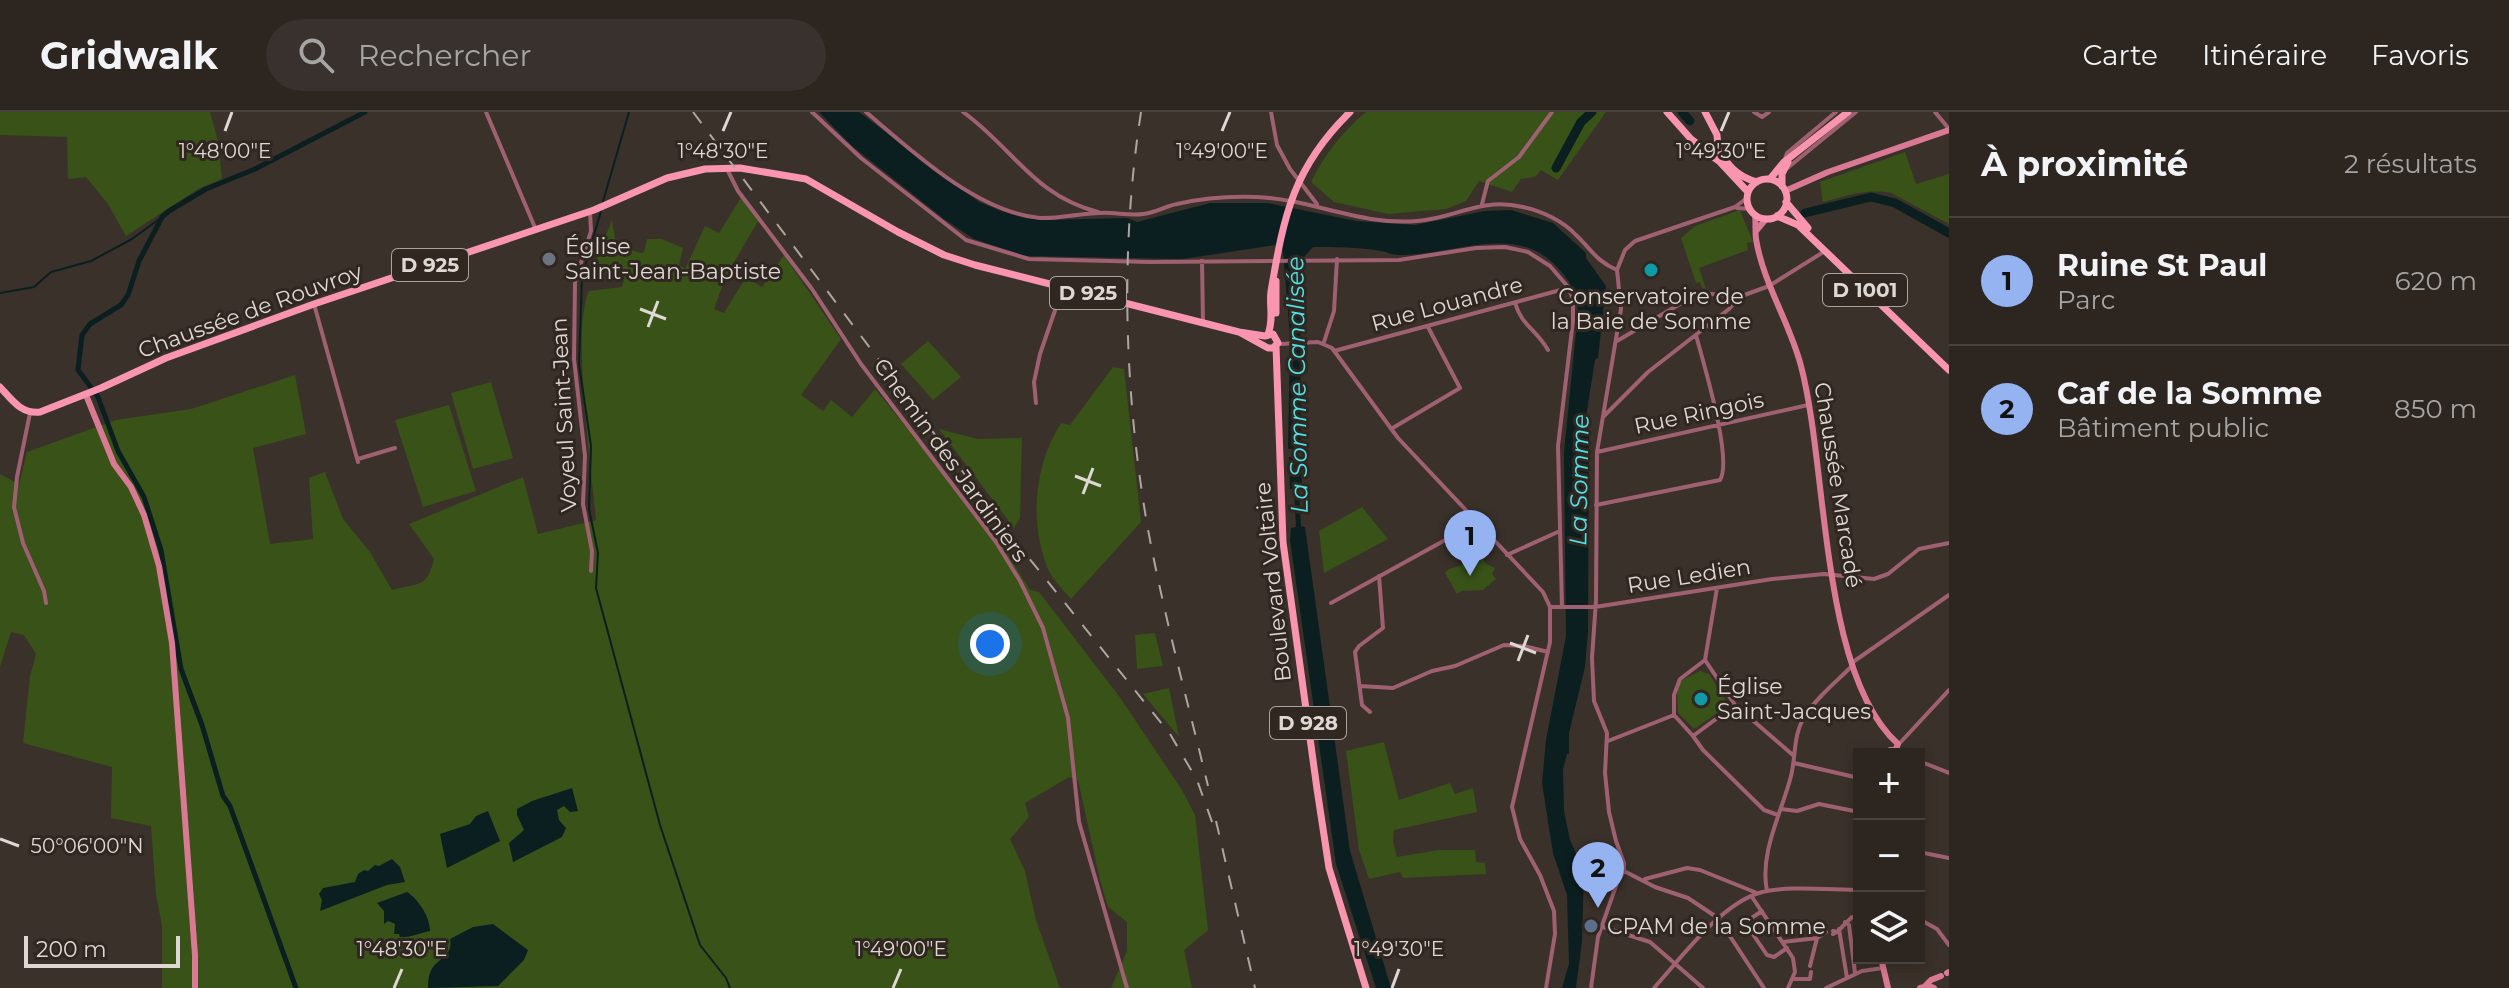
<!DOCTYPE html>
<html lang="fr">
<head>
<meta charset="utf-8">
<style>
  body { margin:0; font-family:Montserrat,sans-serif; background:#38312d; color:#f1f3f6 }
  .controls { position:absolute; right:24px; bottom:24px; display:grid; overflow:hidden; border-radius:0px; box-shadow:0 4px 12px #0003 }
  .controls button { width:72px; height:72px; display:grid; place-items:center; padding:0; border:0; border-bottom:2px solid #48423e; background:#2c2520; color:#f1f3f6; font:40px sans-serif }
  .scale { position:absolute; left:24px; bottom:20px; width:156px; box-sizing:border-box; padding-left:8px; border:4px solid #ded8d4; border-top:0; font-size:22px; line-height:28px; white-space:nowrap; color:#ded8d4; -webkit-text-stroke:6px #302721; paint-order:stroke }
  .you { position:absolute; left:990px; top:532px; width:28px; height:28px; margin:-20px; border:6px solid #fff; border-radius:50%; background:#1a73e8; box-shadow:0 0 0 12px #1a73e833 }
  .badge { display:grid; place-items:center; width:52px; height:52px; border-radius:50%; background:#95b2f1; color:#111; font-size:26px; font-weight:700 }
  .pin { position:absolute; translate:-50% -66px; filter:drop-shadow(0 2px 4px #0008) }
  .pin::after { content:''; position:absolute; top:42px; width:28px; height:24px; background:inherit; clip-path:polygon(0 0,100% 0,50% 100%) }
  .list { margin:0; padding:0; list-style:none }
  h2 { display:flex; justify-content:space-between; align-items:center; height:104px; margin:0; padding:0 32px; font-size:34px }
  h2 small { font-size:26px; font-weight:400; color:#a6a5a5 }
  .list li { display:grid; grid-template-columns:52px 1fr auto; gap:24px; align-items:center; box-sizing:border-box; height:128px; padding:0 32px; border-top:2px solid #48423e }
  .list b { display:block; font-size:30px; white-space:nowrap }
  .list p { margin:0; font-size:26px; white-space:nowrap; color:#a6a5a5 }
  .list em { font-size:26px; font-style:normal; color:#a6a5a5 }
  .icon { flex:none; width:44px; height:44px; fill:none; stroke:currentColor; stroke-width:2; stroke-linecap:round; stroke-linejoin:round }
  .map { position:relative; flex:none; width:1949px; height:876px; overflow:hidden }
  header { display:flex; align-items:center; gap:48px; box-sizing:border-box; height:112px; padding:0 40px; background:#2c2520; border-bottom:2px solid #48423e }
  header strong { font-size:38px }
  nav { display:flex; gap:44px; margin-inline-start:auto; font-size:28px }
  .search { width:560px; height:72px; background:#38312d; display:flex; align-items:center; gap:20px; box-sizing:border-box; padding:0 28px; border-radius:44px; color:#a6a5a5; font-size:30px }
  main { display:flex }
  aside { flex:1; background:#2c2520 }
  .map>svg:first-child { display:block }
  .green { fill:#385218 }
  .water { fill:#0c1f20 }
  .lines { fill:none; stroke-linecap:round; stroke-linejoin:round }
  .stream { stroke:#0c1f20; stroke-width:2 }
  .canal { stroke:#0c1f20; stroke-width:5 }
  .river { stroke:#0c1f20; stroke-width:9 }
  .street { stroke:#9f6171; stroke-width:4 }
  .secondary { stroke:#da7993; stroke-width:6 }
  .primary { stroke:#fa95b0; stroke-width:7 }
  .rail { stroke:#aca5a0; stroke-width:2; stroke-dasharray:14 14; stroke-linecap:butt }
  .ticks { fill:none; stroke:#ded8d4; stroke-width:3 }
  .worship-dot { fill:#6b7280; stroke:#302721; stroke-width:3 }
  .culture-dot { fill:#0f9aa8; stroke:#302721; stroke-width:3 }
  .service-dot { fill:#5c6f8a; stroke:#302721; stroke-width:3 }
  .labels { text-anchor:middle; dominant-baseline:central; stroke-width:6; stroke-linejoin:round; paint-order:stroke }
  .shield { fill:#302721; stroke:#aaa39e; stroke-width:2 }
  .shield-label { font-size:20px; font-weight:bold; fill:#ded8d4 }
  .poi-label { font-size:22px; fill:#ded8d4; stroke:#302721; text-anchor:start }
  .street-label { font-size:22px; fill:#ded8d4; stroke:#302721 }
  .water-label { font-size:24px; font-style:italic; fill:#4fe2e8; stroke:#302721 }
  .ticks-label { font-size:20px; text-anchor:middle; fill:#ded8d4; stroke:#302721; stroke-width:6; stroke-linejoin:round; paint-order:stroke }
</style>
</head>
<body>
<header>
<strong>Gridwalk</strong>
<div class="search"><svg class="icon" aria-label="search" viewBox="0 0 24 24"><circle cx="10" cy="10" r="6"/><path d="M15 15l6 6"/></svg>Rechercher</div>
<nav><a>Carte</a><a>Itinéraire</a><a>Favoris</a></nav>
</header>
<main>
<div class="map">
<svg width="1949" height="876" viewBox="0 0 1949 876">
  <rect width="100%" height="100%" fill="#3a312a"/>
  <path class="green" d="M0,0H210L218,29L222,67L198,77L126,124L108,92L86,65L68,67L67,25L0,23Z
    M1366,0H1606L1558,68L1541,58L1535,65L1521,67L1512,80L1479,69L1466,89L1446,97L1388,102L1334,90L1311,70C1325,42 1342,20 1366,0Z
    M1905,40L1916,72L1949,62V112L1891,81C1867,76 1846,84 1823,90L1820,70Z
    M742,84L760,106L726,164L714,197L724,201L746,165L762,175L784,143L841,227L801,283L823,299L831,288L852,305L875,277L998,427L1030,478L1039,480L1119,584L1182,678L1195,703L1208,818L1184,838L1192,876H1111L1127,839V810L1108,795L1100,768L1078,668L1069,665L1025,691L1029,705L1010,727L1025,759L1036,808L1060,876H162V814L156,783L151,714L111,706L112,655L23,631L30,564L36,542L24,523L11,520L0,555V362L19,372L27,340L116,308L191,297L295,263L306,322L253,336L270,432L313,427L309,366L325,360L343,407L370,440L392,478C419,471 427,476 434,447L409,412L523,365L538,422L596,408C592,361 571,215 589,179L622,175L625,164L601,158L597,145L612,108L616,133L641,141L644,140L647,127H662L683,136L679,153L685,157L705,114L719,121Z
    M1740,98L1753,130L1747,131L1748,138L1699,156L1706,177L1702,176L1700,170L1696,171L1681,126L1695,114Z
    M928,229L961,265L933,288L901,252Z
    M1113,255L1124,257L1141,410L1071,487C1063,478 1053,468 1048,457C1029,411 1034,353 1061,311L1070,313Z
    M491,270L513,346L473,357L451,281Z
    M449,293L476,379L423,395L395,308Z
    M939,317L978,327L1022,326L1020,406L1014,416Z
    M1362,395L1388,427L1324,461L1319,419Z
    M1483,447L1486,452L1495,456L1492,462L1496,467L1483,478L1462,479L1457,482L1445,461L1449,457Z
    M1155,521L1163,554L1137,557L1135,523Z
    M1700,559L1709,562L1729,593L1694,617L1678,601L1677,582L1680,569Z
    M1169,576L1179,625L1143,582Z
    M1384,630L1399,688L1450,671L1455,682L1473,676L1477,700L1394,718L1393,729L1397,745L1439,738H1475L1476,750L1485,751L1486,762L1403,766L1400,760L1369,767L1359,738L1346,639Z"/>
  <path class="water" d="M819,0H859L979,90L1001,99L1024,106L1046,108L1127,106L1137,110L1210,91H1268L1356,109L1415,113L1485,99L1511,98L1553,111L1586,141V146L1606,174L1598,246L1595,248L1586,305L1589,324L1588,520L1585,555L1569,621V642H1567L1563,657L1564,699L1570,728L1584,760L1582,830L1576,876H1562L1569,852L1567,783L1553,741L1542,671L1546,628L1566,524L1564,340L1578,200C1576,181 1571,170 1558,156C1516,109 1451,144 1399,143C1393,143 1387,140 1381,139C1359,135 1335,135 1313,135L1304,145L1300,155L1301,337H1297V344L1301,345L1302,376L1299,377L1301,414L1305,415L1350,739L1391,876H1376L1336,752L1290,428L1291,416L1296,415L1294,377H1290L1289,345H1292V337H1288L1290,225L1283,139L1276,133L1183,147L1025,144L974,127L944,107L852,34Z
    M572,676L578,699L570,700L564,694L557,698L559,708L566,716L562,725L513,750L509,731L524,718L517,703V697L532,689Z
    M488,699L500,729L447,756L440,722L470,712L476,704Z
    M392,747L400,755L405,770L387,773L320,799L322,788L319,782L323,776L355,770L358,762L364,758L368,759L375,753L379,754Z
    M407,780C419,788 430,805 430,819C420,821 409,826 400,825L399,822H394L395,812L388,809L384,812V799L377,791Z
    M493,812L528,838L524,848L498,874L428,876C428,871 428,866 430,861C435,846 454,845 450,827L473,815Z"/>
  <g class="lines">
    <path class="stream" d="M602,93L629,0
      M601,99L582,165L579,252L591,334L589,397L598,441L596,476L660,713L700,833L726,866L730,876
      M0,181L34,175L51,160L91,149L132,127L162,105"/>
    <path class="canal" d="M296,876L230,694L223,684L202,613L181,557L161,438L144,385L118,339L98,285L78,258L82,223L90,212L121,193L128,183L139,149L162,105L169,99L206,77L255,57L365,0"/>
    <path class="river" d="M1682,0L1690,9
      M1556,56L1581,10L1592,0
      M1805,101L1871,85L1895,91L1949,121"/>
    <path class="street" d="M486,0L536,118
      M812,0L861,46L966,128L1029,147L1150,150L1399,148L1476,136L1505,135L1528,140L1550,154L1569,176L1573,188V209L1558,334L1562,495
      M866,0C913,40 977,100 1040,106C1060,107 1080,101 1100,101C1114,100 1129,104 1143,102C1154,101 1166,94 1177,92C1203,86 1230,84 1256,85C1311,87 1361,114 1417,109C1457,106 1479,85 1523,95C1542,99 1563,109 1576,123C1592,138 1596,149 1617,158
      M963,0C1013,36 1034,84 1098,100
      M1271,0L1277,33L1290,57L1317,92
      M1754,0L1762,5L1769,0
      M1935,0L1949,17
      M1784,50L1787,41L1836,0
      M727,57L738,79L812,177L861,252L996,430L1020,469L1043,516L1068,606L1079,710L1127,876
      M1785,58L1856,0
      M1482,92L1488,69L1519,45L1552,0
      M1737,96L1750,97
      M590,99L591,119L575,170L574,247L585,344L583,392L592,439L591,459
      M1202,149L1203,210
      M1515,191C1522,214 1536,217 1548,238
      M314,192L358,350
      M1617,229L1680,192L1711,182L1739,185L1769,174L1825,139
      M1324,230L1334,199L1337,147
      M1280,232L1318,230L1332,236L1398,326L1543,480L1550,495V530L1512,695L1520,727L1540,763L1554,799L1555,822L1546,876
      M1334,239L1568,176
      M1036,291L1034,270L1040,242L1063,175
      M30,301L17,365L14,395L23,431L44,479L46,491
      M1604,304L1648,260L1729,197L1739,185
      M1391,317L1460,276L1428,215
      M1597,340L1808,293
      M358,347L395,336
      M1596,393L1720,368C1733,347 1703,250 1696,223
      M1507,443L1560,419
      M1331,491L1476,411
      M1550,495H1595L1772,467L1824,462L1874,467L1888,462L1919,437L1949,431
      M1705,548L1680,567L1674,583V603L1693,624L1735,593
      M1705,548L1735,593L1794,644
      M1705,548L1717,476
      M1853,550L1949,483
      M1360,574L1393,576L1432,559L1455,554L1504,533L1524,534L1548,540
      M1370,600L1362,593L1355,540L1359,534L1383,516L1379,464
      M1693,624L1703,638L1764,698L1778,703
      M1608,629L1674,603
      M1899,632L1949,578
      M1897,636L1907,642
      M1919,649L1949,661
      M1794,651L1859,666
      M1781,697L1797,699L1819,692L1859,700
      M1919,740L1949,746
      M1584,746L1595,762L1617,771
      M1624,759V751L1616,729L1609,700L1605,661L1607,621L1594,589L1592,546L1596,488L1597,340L1621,197L1617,158L1625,138L1635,129L1735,95L1747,86
      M1624,759L1655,775L1688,786L1718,806L1764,876
      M1645,767L1687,756L1700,758L1757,781
      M1767,779C1759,741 1782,700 1791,664C1796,644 1793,622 1805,604C1817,585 1836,570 1852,554
      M1752,785L1793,846L1795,860L1788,876
      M1762,799L1750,807L1748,815L1767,843L1774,845L1787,836
      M1919,807L1937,817L1949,833
      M1845,810L1849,813L1855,861
      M1603,815L1650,830L1703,876
      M1839,817L1847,866
      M1833,819L1837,820L1833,822
      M1837,820L1852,805
      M1783,830L1817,826L1826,820
      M1810,854L1817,826
      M1793,867H1810L1811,860
      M1591,876L1598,825L1617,771L1624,759
      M1654,876C1681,846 1720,793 1759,781C1784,773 1832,778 1859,778
      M1826,876L1862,859L1883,856"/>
    <path class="secondary" d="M1785,79L1828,60L1949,18
      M1755,103C1756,111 1755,119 1756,127C1763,171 1790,211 1801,254C1828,356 1820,562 1898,632L1895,638H1890
      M1756,119L1766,107
      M86,283L114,352L131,375L144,403L159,454L172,531L195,843V876
      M1881,846L1888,876
      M1947,861L1949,860
      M1925,874L1931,868L1941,864
      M1920,876L1929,874L1934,876"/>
    <path class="primary" d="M1667,0L1691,27L1708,40
      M1705,0L1717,23L1718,34
      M1709,34V42L1720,50L1748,80
      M1719,38C1728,54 1738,65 1757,70
      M1770,67L1784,50L1848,0
      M1747 87a20 20 0 1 1 40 0a20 20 0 1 1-40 0Z
      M1782,74V62L1788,50
      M1786,90L1808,116
      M1777,104L1798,113L1949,258
      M1276,201V169
      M1268,222C1274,207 1269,194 1271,179C1284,103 1293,56 1350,0
      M1276,234L1283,430L1317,677L1329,756L1366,876
      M0,275C12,288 21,302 40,300L101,276L166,246L314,192L594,98L667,66L705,57L740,56L806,67L898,120L944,143L975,153L1239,220L1265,224L1273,222L1278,231L1273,236H1268L1239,220"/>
    <path class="rail" d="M693,0L1008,420L1170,622L1197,668L1216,721
      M1141,0C1120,135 1124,278 1147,412C1163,500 1187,587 1208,674
      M1216,709L1255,876"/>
  </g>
  <path class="ticks" d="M225,19L232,0M723,19L731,0M1222,19L1230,0M1721,19L1729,0M640,197L666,207M648,215L658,189M1075,364L1101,374M1083,382L1093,356M1510,531L1536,541M1518,549L1528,523M0,727L19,734M394,876L402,857M893,876L901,857M1392,876L1399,857"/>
  <circle class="worship-dot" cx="549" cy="147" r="8"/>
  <g class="culture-dot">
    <circle cx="1651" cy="158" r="8"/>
    <circle cx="1701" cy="587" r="8"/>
  </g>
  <circle class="service-dot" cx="1591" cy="814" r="8"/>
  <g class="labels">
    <g class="shield">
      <rect x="392" y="137" width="76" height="32" rx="6"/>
      <rect x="1823" y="162" width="84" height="32" rx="6"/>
      <rect x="1050" y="165" width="76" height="32" rx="6"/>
      <rect x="1270" y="595" width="76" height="32" rx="6"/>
    </g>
    <g class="shield-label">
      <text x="430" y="153">D 925</text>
      <text x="1865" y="178">D 1001</text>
      <text x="1088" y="181">D 925</text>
      <text x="1308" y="611">D 928</text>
    </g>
    <g class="poi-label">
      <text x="565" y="134">Église<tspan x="565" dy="25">Saint-Jean-Baptiste</tspan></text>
      <text x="1651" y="184" text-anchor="middle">Conservatoire de<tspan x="1651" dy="25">la Baie de Somme</tspan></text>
      <text x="1717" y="574">Église<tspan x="1717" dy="25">Saint-Jacques</tspan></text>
      <text x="1607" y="814">CPAM de la Somme</text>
    </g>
    <g class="street-label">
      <text transform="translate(1447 192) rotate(-15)">Rue Louandre</text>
      <text transform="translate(250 199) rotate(-20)">Chaussée de Rouvroy</text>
      <text transform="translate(1699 301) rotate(-12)">Rue Ringois</text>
      <text transform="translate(564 303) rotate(-93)">Voyeul Saint-Jean</text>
      <text transform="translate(951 348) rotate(54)">Chemin des Jardiniers</text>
      <text transform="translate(1838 373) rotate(81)">Chaussée Marcadé</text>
      <text transform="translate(1689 464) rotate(-9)">Rue Ledien</text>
      <text transform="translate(1273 470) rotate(-96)">Boulevard Voltaire</text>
    </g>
    <g class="water-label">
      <text transform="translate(1297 273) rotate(-91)">La Somme Canalisée</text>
      <text transform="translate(1579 368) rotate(-89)">La Somme</text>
    </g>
  </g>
  <g class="ticks-label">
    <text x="225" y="46">1°48'00"E</text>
    <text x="723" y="46">1°48'30"E</text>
    <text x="1222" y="46">1°49'00"E</text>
    <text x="1721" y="46">1°49'30"E</text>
    <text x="87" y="741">50°06'00"N</text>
    <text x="402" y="844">1°48'30"E</text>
    <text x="901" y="844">1°49'00"E</text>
    <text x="1399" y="844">1°49'30"E</text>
  </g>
</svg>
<div class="controls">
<button>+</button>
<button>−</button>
<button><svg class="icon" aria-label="layers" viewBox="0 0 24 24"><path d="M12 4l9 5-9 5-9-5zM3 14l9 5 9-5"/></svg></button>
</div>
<div class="scale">200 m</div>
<div class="you"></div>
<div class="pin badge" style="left:1470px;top:464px">1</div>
<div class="pin badge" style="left:1598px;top:796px">2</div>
</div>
<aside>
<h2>À proximité<small>2 résultats</small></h2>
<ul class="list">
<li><span class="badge">1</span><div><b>Ruine St Paul</b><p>Parc</p></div><em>620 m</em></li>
<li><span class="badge">2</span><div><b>Caf de la Somme</b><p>Bâtiment public</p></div><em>850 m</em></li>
</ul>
</aside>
</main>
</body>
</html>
